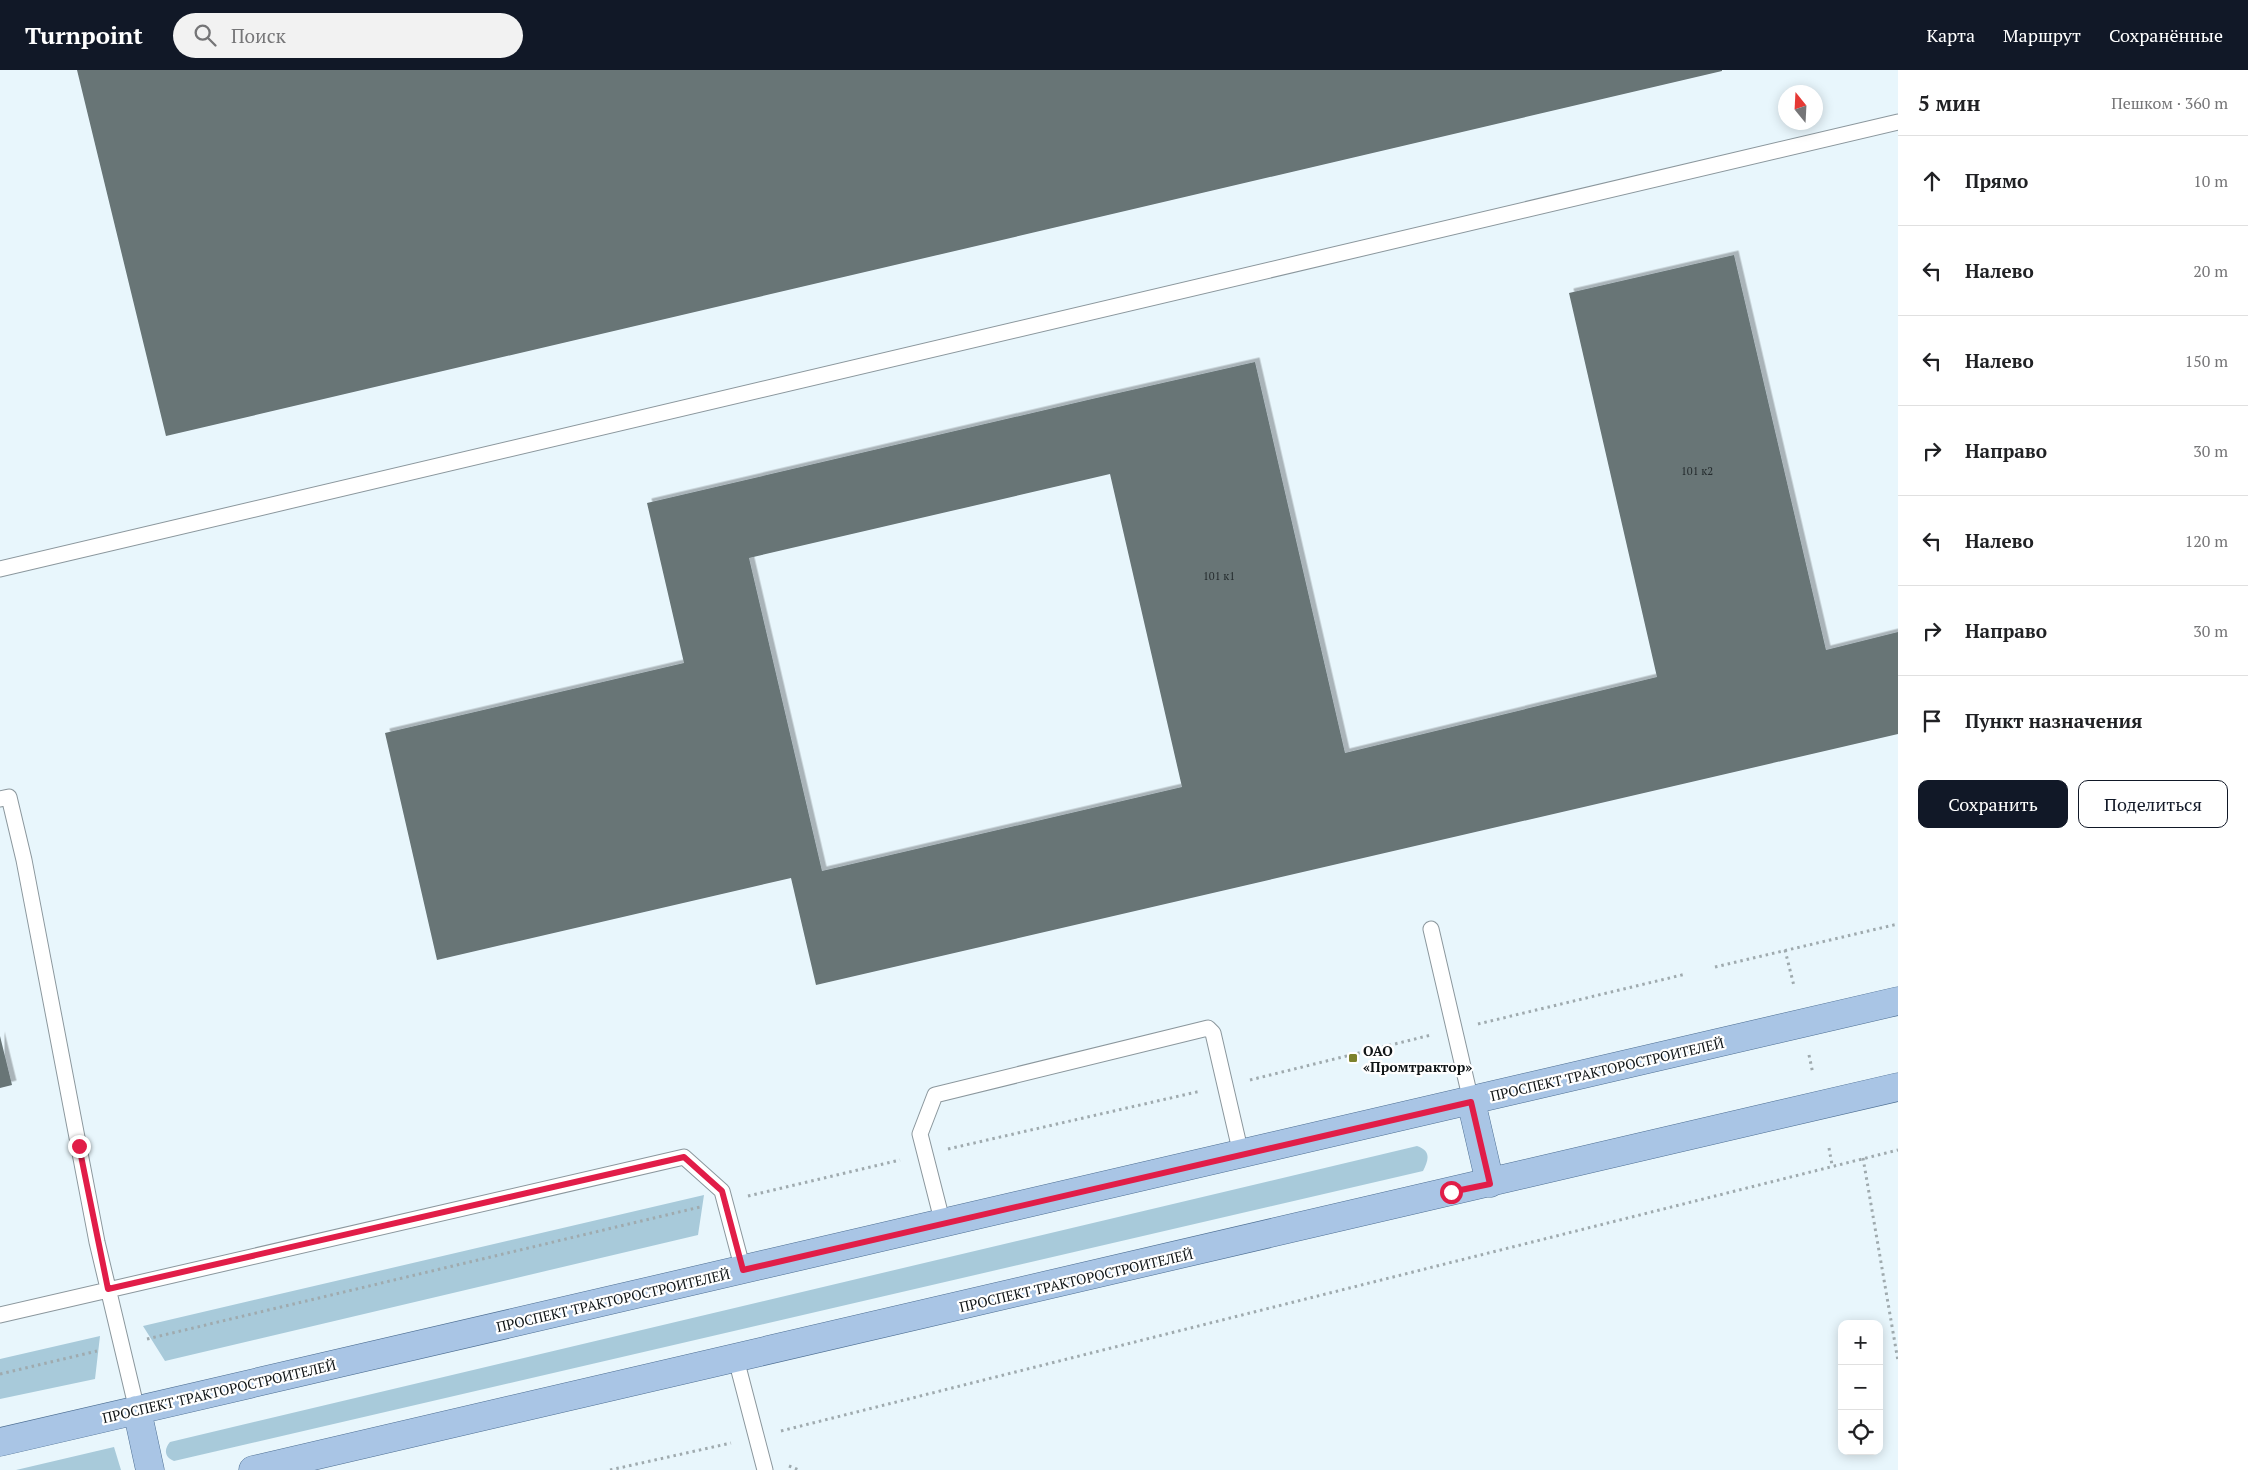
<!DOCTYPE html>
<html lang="ru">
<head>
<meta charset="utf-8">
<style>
  body { margin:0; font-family:"PT Serif",serif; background:#f2f2f2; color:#202124 }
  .controls { position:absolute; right:15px; bottom:15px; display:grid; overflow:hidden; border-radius:10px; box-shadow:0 2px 12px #0003 }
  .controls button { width:45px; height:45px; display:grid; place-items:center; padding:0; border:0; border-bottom:1px solid #e0e0e0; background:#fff; color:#202124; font:25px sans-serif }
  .compass { position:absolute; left:1778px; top:15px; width:45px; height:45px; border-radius:50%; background:#fff; box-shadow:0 2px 12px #0003; rotate:342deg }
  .stop { position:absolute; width:15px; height:15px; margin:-11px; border:4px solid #e11d48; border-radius:50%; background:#fff }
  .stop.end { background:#e11d48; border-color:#fff; box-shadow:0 1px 5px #0008 }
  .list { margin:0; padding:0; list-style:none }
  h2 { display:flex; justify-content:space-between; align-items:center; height:65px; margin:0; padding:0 20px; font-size:21px }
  h2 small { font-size:16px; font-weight:400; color:#757577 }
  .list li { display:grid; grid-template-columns:32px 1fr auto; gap:15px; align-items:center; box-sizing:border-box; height:90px; padding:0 20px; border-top:1px solid #e0e0e0 }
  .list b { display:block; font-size:19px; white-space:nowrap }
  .list em { font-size:16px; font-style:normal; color:#757577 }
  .actions { display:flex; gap:10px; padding:15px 20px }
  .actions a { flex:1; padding:11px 0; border:1px solid #111827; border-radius:10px; text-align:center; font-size:18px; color:#111827 }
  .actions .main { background:#111827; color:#fff }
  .icon { flex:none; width:28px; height:28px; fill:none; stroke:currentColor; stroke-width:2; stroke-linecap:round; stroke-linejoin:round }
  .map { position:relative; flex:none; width:1898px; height:1400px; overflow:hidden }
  header { display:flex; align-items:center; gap:30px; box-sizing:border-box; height:70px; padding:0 25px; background:#111827; color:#fff }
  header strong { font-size:24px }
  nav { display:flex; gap:28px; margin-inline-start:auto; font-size:18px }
  .search { width:350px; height:45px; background:#f2f2f2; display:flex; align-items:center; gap:12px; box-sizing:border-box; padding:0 18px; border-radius:28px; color:#757577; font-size:19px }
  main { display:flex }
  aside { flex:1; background:#fff }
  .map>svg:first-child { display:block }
  .green { fill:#a8cada }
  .building { fill:#677476; fill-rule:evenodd; filter:url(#shadow) }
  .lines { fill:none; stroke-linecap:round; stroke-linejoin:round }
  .lane-casing { stroke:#8b979d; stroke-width:17 }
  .primary-casing { stroke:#4d6e92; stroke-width:29 }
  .path { stroke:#9faaae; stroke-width:3; stroke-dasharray:2.5 4; stroke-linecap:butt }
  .lane { stroke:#fff; stroke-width:15 }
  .primary { stroke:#a9c5e5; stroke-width:28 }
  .route { stroke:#e11d48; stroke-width:6 }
  .poi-dot { fill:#7c822c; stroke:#fff; stroke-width:2 }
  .labels { text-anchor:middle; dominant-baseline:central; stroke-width:4.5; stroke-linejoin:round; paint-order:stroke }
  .number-label { font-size:11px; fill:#252c2e }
  .poi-label { font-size:14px; font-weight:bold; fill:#0f1416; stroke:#fff; text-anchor:start }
  .street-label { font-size:14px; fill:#0f1416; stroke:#fff }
</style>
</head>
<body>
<header>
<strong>Turnpoint</strong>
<div class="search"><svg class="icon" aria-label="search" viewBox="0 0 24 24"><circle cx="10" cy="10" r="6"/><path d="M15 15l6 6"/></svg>Поиск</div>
<nav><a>Карта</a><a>Маршрут</a><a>Сохранённые</a></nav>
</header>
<main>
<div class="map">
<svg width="1898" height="1400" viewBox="0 0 1898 1400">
  <defs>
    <filter id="shadow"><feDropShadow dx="4.5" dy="-4.5" stdDeviation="0" flood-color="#0004"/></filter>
  </defs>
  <rect width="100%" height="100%" fill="#e8f6fc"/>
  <path class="green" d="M1417,1076C1431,1081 1429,1089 1423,1101L174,1391C164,1387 164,1379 170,1372Z
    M704,1125L698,1165L165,1291L143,1256Z
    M100,1266L95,1309L0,1329V1289Z
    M114,1377L121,1400H16Z"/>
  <path class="building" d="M77,0H1722V1L166,366Z
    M1734,185L1826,580L1898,562V664L816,915L791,808L437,890L385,663L684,593L647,433L1092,329L1255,292L1345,683L1657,607L1569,223ZM1110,404L1182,717L822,801L749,488Z
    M0,966L12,1015L0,1018Z"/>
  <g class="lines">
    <defs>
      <path id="lane" d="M0,499L1898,52
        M0,729L9,727L24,790L97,1172L137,1340
        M1431,859L1471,1031
        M943,1154L920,1064L935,1025L1208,958L1213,963L1241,1084
        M0,1245L684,1087L722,1121L743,1200
        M736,1289L765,1400"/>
      <path id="primary" d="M1471,1031L1490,1113
        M137,1340L150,1400
        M0,1372L1898,931
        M253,1400L1898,1017"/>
    </defs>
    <use href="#lane" class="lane-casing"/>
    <use href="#primary" class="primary-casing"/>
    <path class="path" d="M1785,880L1794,916
      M1715,897L1898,854
      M1478,954L1686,904
      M1809,985L1813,1004
      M1250,1010L1431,965
      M1829,1078L1832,1095
      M948,1079L1201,1021
      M1863,1088L1898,1291
      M748,1126L900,1090
      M147,1269L700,1137
      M0,1304L97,1281
      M781,1361L1898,1080
      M789,1396L799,1400
      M610,1400L731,1373"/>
    <use href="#lane" class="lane"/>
    <use href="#primary" class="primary"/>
  </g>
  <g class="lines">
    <path class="route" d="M79,1076L108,1219L684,1087L722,1121L743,1200L1471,1032L1490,1114L1451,1122"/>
  </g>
  <rect class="poi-dot" x="1348" y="983" width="10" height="10" rx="2.5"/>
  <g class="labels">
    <g class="number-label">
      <text x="1697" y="401">101 к2</text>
      <text x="1219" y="506">101 к1</text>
    </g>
    <g class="poi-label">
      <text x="1363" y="980">ОАО<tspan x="1363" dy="16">«Промтрактор»</tspan></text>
    </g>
    <g class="street-label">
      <text transform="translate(1607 999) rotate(-13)">ПРОСПЕКТ ТРАКТОРОСТРОИТЕЛЕЙ</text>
      <text transform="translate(1076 1210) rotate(-13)">ПРОСПЕКТ ТРАКТОРОСТРОИТЕЛЕЙ</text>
      <text transform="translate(613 1230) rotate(-13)">ПРОСПЕКТ ТРАКТОРОСТРОИТЕЛЕЙ</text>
      <text transform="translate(219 1321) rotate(-13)">ПРОСПЕКТ ТРАКТОРОСТРОИТЕЛЕЙ</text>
    </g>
  </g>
</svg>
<div class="controls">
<button>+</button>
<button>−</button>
<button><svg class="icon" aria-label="locate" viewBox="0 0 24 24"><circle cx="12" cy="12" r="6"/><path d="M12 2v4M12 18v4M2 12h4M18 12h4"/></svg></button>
</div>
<svg class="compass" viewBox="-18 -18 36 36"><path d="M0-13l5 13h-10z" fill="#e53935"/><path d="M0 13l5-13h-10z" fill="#757577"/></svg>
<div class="stop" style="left:1451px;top:1122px"></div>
<div class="stop end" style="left:79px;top:1076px"></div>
</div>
<aside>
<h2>5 мин<small>Пешком · 360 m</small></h2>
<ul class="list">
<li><svg class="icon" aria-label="ahead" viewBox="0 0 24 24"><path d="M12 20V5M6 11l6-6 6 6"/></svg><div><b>Прямо</b></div><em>10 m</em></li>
<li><svg class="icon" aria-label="left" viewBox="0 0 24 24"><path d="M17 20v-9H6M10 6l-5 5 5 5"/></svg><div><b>Налево</b></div><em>20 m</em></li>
<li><svg class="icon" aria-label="left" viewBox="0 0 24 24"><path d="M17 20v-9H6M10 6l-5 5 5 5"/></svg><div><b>Налево</b></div><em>150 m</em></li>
<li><svg class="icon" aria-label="right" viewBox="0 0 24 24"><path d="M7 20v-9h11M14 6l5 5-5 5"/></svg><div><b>Направо</b></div><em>30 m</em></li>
<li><svg class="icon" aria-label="left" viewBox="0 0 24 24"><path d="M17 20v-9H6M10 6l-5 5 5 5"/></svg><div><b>Налево</b></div><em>120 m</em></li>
<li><svg class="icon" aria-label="right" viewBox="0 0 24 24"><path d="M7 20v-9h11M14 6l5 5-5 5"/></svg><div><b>Направо</b></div><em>30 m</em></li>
<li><svg class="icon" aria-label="arrive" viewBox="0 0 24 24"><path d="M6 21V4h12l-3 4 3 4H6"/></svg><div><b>Пункт назначения</b></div></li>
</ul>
<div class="actions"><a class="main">Сохранить</a><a>Поделиться</a></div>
</aside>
</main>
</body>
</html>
